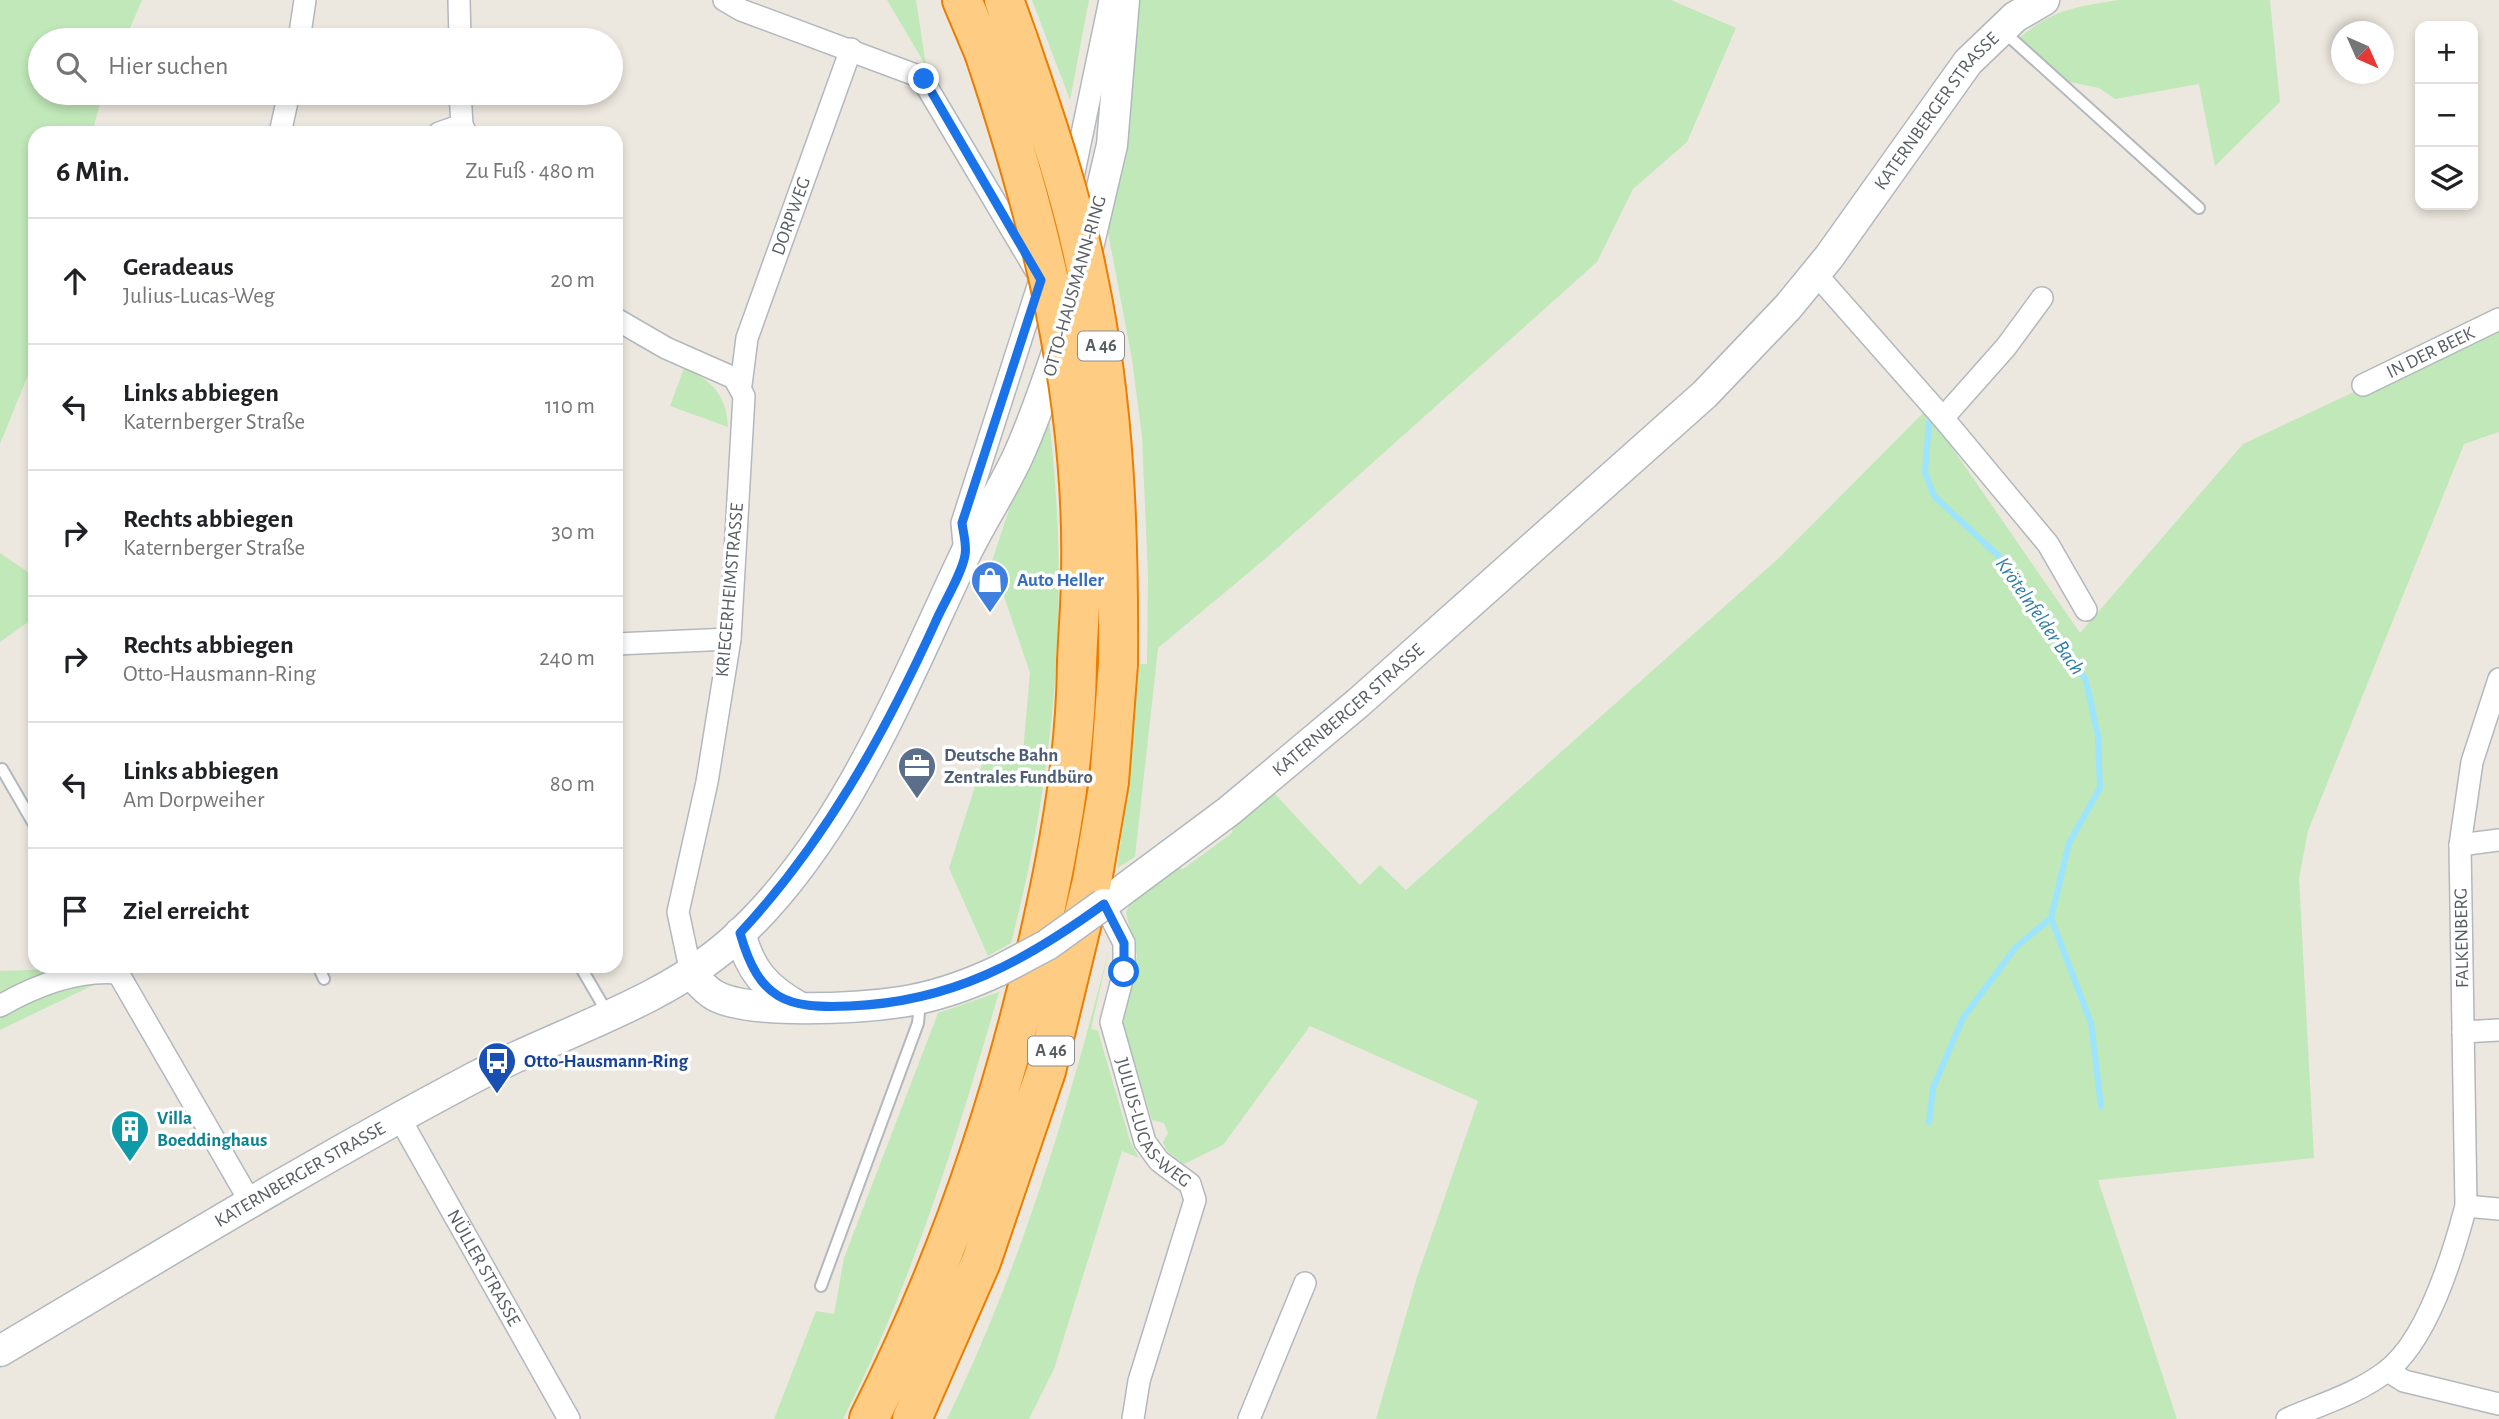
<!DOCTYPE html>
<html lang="de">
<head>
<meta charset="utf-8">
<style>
  body { margin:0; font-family:"Alegreya Sans",sans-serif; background:#f6f6f6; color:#202124 }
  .controls { position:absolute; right:21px; top:21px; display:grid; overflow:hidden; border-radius:14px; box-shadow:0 4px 10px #0003 }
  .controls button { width:63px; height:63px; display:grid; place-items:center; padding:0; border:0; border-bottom:2px solid #e0e0e0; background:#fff; color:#202124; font:35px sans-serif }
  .compass { position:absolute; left:2331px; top:21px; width:63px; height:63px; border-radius:50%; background:#fff; box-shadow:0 4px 10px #0003; rotate:135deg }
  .stop { position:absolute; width:21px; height:21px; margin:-16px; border:5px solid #1a73e8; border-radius:50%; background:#fff }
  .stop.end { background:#1a73e8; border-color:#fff; box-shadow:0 2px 7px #0008 }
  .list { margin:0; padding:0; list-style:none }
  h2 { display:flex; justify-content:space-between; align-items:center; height:91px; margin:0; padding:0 28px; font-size:30px }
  h2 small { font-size:23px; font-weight:400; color:#757577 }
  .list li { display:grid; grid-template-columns:46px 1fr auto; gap:21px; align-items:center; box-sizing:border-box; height:126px; padding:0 28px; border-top:2px solid #e0e0e0 }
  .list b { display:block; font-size:26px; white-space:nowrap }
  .list p { margin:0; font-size:23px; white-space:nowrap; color:#757577 }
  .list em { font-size:23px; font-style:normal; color:#757577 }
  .icon { flex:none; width:38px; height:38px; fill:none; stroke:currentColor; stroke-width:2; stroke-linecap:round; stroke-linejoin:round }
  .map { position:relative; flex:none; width:2499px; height:1419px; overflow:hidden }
  .search { position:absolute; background:#fff; box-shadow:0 4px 10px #0003; left:28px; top:28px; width:595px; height:77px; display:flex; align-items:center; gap:18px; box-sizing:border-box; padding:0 24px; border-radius:38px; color:#757577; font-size:26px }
  .panel { position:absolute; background:#fff; box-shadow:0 4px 10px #0003; left:28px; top:126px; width:595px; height:847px; border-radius:21px }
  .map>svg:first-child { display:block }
  .green { fill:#c0e8b8 }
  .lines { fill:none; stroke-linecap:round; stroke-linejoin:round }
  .stream { stroke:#9de4ff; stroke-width:6 }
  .lane-casing { stroke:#b2b8bc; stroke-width:14 }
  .street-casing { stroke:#b2b8bc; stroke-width:24 }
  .secondary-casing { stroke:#b1b7bc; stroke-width:33 }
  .highway-casing { stroke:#ec7d00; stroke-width:42 }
  .lane { stroke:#fff; stroke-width:10 }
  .street { stroke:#fff; stroke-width:21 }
  .secondary { stroke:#fff; stroke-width:30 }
  .highway { stroke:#ffcc84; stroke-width:38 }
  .secondary-bridge-casing { stroke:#b1b7bc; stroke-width:33; stroke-linecap:butt }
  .highway-bridge-casing { stroke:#ec7d00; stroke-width:42; stroke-linecap:butt }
  .secondary-bridge { stroke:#fff; stroke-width:30 }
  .highway-bridge { stroke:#ffcc84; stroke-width:38 }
  .route { stroke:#1a73e8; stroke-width:9 }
  .labels { text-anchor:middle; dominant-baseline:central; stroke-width:7; stroke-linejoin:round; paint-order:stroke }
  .shield { fill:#fff; stroke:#8a8e91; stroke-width:2 }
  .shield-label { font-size:18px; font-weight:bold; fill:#585e62 }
  .street-label { font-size:19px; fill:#585e62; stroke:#fff }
  .shop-label { font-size:19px; font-weight:bold; fill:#366cbe; stroke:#fff; text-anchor:start }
  .service-label { font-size:19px; font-weight:bold; fill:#4e5e75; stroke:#fff; text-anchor:start }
  .transit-label { font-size:19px; font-weight:bold; fill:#164399; stroke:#fff; text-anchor:start }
  .culture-label { font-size:19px; font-weight:bold; fill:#0d838f; stroke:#fff; text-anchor:start }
  .water-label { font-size:21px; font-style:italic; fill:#2e7ca7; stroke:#fff }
</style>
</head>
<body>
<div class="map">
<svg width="2499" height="1419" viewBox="0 0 2499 1419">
  <rect width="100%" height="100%" fill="#ede8df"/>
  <path class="green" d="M0,0H142L125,40H40V93H103L92,133H35V358L0,444Z
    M887,0H916L926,66Z
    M1032,0H1089L1070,100Z
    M1138,0H1671L1736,28L1687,142L1633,189L1597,262L1265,559L1158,648L1135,857L1117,868L1130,773L1139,664H1147L1148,575L1142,437L1132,359L1107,227Z
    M2119,0H2270L2280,102L2215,166L2199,84L2115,99L2099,88L2070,82L2018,39C2053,9 2075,7 2119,0Z
    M2499,324V432L2464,444L2308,831L2299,878L2314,1158L2098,1180L2177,1419H1376L1417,1277L1478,1101L1310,1026L1223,1145L1184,1164L1167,1151L1163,1142L1168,1133L1164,1123L1152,1120L1123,1024L1137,956L1126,913L1131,900L1173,867L1183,869L1232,833L1233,824L1273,792L1360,885L1380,865L1406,890L1781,556L1926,410L2080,633L2243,444Z
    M684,368C712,380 727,396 728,427L670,406Z
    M1046,398C1072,581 1057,766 1011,943L988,956L949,868L985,755L1010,763L1023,752L1030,673L992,561Z
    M0,553L35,577V617L0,642Z
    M1109,949L1091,1029L1098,1031L1130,1141L1139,1158L1122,1151L1054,1369L1029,1419H947C1020,1269 1068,1110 1109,949Z
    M82,968L0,998V971Z
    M104,980L0,1030V1013L45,992Z
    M999,992C957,1137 912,1284 843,1419H774L816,1311L834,1314L844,1258L938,1013Z"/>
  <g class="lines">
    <path class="stream" d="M1929,423L1925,472L1934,496L2003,560L2028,607L2066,645L2086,681L2098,736L2100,788L2069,843L2051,918L2016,947L1963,1018L1933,1088L1929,1122
      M2051,918L2091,1023L2101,1106"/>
    <defs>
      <path id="lane" d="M2003,31L2199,208
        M2,769L35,826
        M318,966L324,979
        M580,966L608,1014
        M821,1286L918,1023L920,1002"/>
      <g id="street">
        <path d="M459,0L460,40"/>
        <path d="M724,0L741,10L921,77L1035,269"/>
        <path d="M299,40L305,0"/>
        <path d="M460,93L462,125L466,133"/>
        <path d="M280,133L289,93"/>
        <path d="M439,133L462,125"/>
        <path d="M1815,273L1943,418L2048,544L2086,610"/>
        <path d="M616,319L666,348L734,378L744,396L730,639L707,782L678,912L691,973"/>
        <path id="s1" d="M741,385L747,338L851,49"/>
        <path id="s2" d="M2363,385L2499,319"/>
        <path d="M1943,418L2006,347L2042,298"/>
        <path d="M965,554L962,523L1073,177L1110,0"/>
        <path d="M616,644L730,639"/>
        <path d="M2460,845L2499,840"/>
        <path id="s3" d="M1104,904L1124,943V972L1111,1022L1145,1142L1159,1161L1190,1184L1195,1200L1139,1381L1133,1419"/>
        <path d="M114,966L251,1203"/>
        <path d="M0,1006C35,986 77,970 117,973"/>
        <path d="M2463,1032L2499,1030"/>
        <path id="s4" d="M399,1117L569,1419"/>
        <path d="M2466,1206L2499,1209"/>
        <path d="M2388,1371L2404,1381L2499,1404"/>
        <path d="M1249,1419L1305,1283"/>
        <path d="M2287,1419C2319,1405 2356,1394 2384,1373C2427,1343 2453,1255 2466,1206L2460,845L2472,762L2499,679"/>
      </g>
      <g id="secondary">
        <path d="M1085,260L1112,145L1124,0"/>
        <path id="s5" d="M1104,904L1229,811L1358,703L1705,394L1788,307L1829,257L1968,62L2015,17L2044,0"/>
        <path d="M740,933C750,970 765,988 799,1007"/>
        <path d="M691,973C698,981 705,990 714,995C748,1015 861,1008 901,1002C934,997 968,985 998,971"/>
        <path id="s6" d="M0,1351C157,1258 312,1163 473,1078C556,1034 659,1005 730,943C841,845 902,688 964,557C980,523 1002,491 1018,456C1035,419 1048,379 1061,341"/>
      </g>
      <path id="highway" d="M962,0L984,52
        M1004,0L1018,39
        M869,1419C948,1262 1005,1096 1042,925C1061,839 1076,752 1077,663
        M912,1419L981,1262L1046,1071L1092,881L1109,782L1118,664"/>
    </defs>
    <use href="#lane" class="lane-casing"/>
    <use href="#street" class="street-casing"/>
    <use href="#secondary" class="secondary-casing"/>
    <use href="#highway" class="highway-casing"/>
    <use href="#lane" class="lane"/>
    <use href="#street" class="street"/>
    <use href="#secondary" class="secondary"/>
    <use href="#highway" class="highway"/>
    <defs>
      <path id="secondary-bridge" d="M998,971L1047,945L1104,904"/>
      <path id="highway-bridge" d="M1018,39C1045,118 1072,196 1088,278C1115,406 1119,535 1118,664
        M984,52C1040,219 1085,395 1081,573C1081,603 1078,633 1077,663"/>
    </defs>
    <use href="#secondary-bridge" class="secondary-bridge-casing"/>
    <use href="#highway-bridge" class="highway-bridge-casing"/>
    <use href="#secondary-bridge" class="secondary-bridge"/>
    <use href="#highway-bridge" class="highway-bridge"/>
  </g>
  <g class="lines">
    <path class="route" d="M924,79L1041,280L962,523C963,532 967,545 965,555C962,574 943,604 935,623C884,735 824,843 740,933C759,1000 786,1009 850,1006C951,1002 1024,962 1104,904L1124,943V972"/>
  </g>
  <defs>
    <symbol id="shop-pin" viewBox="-11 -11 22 30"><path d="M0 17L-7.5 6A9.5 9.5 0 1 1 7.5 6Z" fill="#3f7fe0" stroke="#fff"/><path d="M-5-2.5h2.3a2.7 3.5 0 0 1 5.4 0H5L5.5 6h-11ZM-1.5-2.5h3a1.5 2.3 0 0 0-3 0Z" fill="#fff"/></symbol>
    <symbol id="office-pin" viewBox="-11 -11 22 30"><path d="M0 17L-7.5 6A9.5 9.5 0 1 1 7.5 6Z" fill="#5c6f8a" stroke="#fff"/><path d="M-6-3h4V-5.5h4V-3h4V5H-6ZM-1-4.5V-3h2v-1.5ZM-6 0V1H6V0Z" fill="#fff"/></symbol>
    <symbol id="bus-pin" viewBox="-11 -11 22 30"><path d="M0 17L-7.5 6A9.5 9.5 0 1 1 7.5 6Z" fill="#1a4fb4" stroke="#fff"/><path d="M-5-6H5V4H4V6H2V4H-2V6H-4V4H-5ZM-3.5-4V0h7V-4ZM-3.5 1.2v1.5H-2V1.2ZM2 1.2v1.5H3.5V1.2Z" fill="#fff"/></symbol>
    <symbol id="building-pin" viewBox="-11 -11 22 30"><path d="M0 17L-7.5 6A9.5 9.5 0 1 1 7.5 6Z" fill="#0f9aa8" stroke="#fff"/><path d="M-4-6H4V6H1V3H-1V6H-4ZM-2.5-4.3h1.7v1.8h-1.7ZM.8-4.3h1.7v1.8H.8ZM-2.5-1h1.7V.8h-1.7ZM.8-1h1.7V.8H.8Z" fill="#fff"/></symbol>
  </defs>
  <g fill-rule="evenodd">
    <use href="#shop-pin" x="968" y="558" width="44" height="60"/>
    <use href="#office-pin" x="895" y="744" width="44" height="60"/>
    <use href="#bus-pin" x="475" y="1039" width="44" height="60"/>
    <use href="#building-pin" x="108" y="1107" width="44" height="60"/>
  </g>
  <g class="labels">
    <g class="shield">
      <rect x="1078" y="331.5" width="46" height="29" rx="5"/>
      <rect x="1028" y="1036.5" width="46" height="29" rx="5"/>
    </g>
    <g class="shield-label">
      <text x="1101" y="346">A 46</text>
      <text x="1051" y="1051">A 46</text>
    </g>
    <g class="street-label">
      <text stroke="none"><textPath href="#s5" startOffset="1155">KATERNBERGER STRASSE</textPath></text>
      <text stroke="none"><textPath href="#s1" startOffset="177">DORPWEG</textPath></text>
      <text transform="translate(1075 286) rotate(-74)">OTTO-HAUSMANN-RING</text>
      <text stroke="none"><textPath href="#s2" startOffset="75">IN DER BEEK</textPath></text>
      <text transform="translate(730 590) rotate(-85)">KRIEGERHEIMSTRASSE</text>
      <text stroke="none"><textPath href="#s5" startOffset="312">KATERNBERGER STRASSE</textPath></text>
      <text transform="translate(2462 938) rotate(-91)">FALKENBERG</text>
      <text stroke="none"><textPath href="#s3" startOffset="236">JULIUS-LUCAS-WEG</textPath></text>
      <text stroke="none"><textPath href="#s6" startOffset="348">KATERNBERGER STRASSE</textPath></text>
      <text stroke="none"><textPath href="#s4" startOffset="173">NÜLLER STRASSE</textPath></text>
    </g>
    <g class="shop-label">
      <text x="1017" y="580">Auto Heller</text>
    </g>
    <g class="service-label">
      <text x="944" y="755">Deutsche Bahn<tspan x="944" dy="22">Zentrales Fundbüro</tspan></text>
    </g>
    <g class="transit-label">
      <text x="524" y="1061">Otto-Hausmann-Ring</text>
    </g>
    <g class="culture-label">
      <text x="157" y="1118">Villa<tspan x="157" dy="22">Boeddinghaus</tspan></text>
    </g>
    <g class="water-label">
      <text transform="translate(2040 616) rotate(55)">Krötelnfelder Bach</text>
    </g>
  </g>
</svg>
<div class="controls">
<button>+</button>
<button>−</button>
<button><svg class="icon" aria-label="layers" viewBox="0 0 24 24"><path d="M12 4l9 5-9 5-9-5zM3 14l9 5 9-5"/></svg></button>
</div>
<svg class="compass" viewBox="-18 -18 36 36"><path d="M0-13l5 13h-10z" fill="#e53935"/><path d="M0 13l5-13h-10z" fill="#757577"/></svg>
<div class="stop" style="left:1124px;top:972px"></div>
<div class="stop end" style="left:924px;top:79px"></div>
<div class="search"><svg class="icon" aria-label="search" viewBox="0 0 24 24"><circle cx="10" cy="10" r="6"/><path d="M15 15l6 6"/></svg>Hier suchen</div>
<section class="panel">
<h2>6 Min.<small>Zu Fuß · 480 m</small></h2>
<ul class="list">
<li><svg class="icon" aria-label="ahead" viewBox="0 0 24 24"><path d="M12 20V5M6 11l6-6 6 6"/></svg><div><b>Geradeaus</b><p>Julius-Lucas-Weg</p></div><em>20 m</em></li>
<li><svg class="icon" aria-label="left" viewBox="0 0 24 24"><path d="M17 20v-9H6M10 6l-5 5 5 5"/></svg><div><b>Links abbiegen</b><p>Katernberger Straße</p></div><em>110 m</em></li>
<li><svg class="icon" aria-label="right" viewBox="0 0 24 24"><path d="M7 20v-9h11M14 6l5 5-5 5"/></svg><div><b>Rechts abbiegen</b><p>Katernberger Straße</p></div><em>30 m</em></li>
<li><svg class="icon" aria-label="right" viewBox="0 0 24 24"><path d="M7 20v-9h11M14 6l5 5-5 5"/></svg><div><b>Rechts abbiegen</b><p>Otto-Hausmann-Ring</p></div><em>240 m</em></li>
<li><svg class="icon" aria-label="left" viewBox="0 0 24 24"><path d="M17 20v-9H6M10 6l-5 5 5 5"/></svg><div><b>Links abbiegen</b><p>Am Dorpweiher</p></div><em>80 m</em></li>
<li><svg class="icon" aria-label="arrive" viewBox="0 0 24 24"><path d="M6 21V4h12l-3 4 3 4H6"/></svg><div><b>Ziel erreicht</b></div></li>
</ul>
</section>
</div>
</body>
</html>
